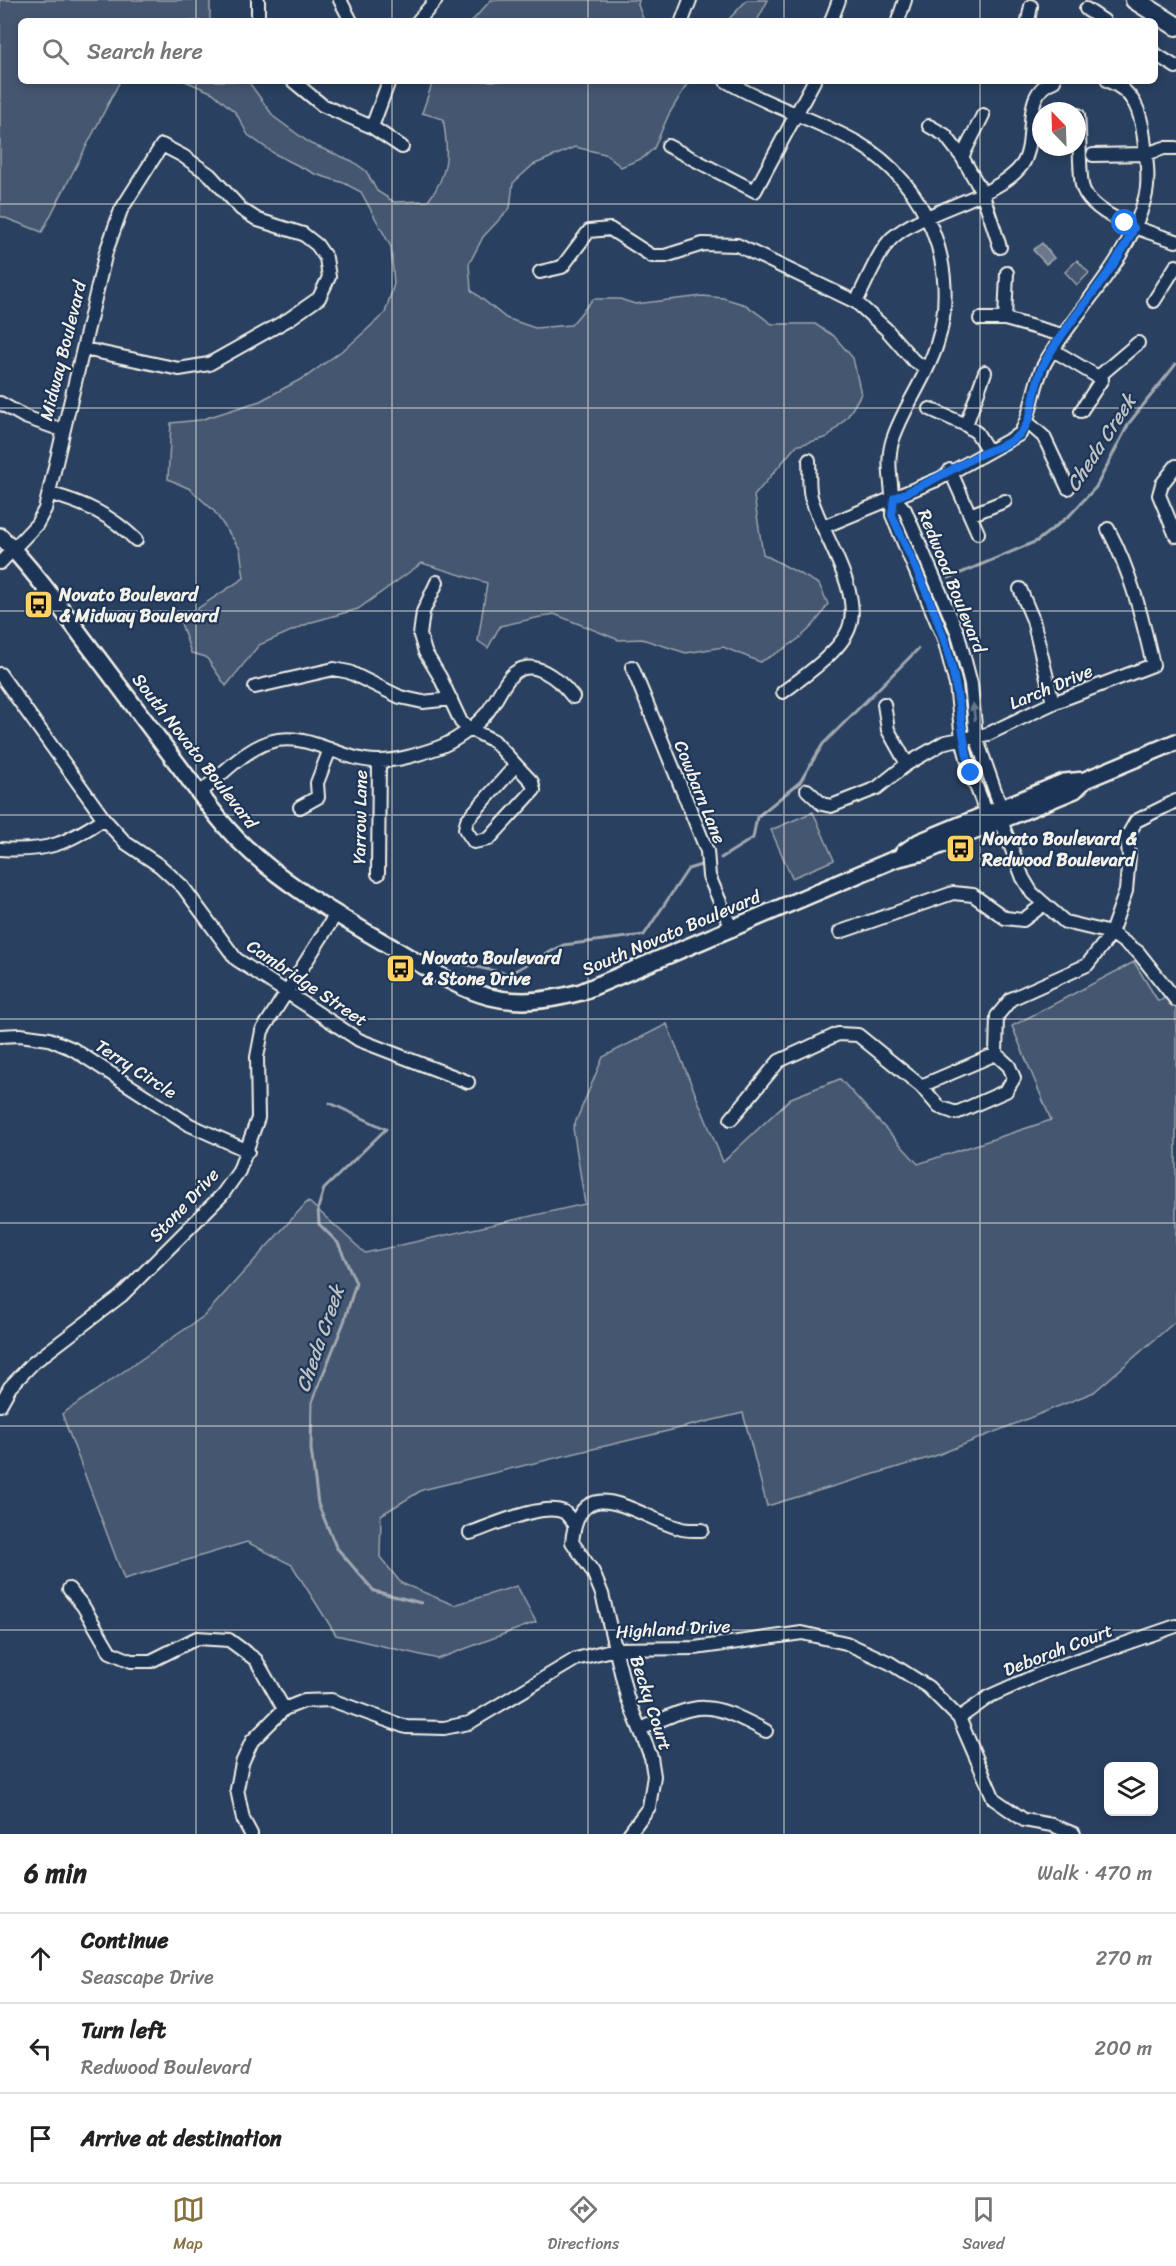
<!DOCTYPE html>
<html lang="en">
<head>
<meta charset="utf-8">
<style>
  body { margin:0; font-family:Sriracha,sans-serif; background:#f2f2f2; color:#222 }
  .controls { position:absolute; right:18px; bottom:18px; display:grid; overflow:hidden; border-radius:9px; box-shadow:0 3px 9px #0003 }
  .controls button { width:54px; height:54px; display:grid; place-items:center; padding:0; border:0; border-bottom:2px solid #e0e0e0; background:#fff; color:#222; font:30px sans-serif }
  .compass { position:absolute; left:1032px; top:102px; width:54px; height:54px; border-radius:50%; background:#fff; box-shadow:0 3px 9px #0003; rotate:337deg }
  .stop { position:absolute; width:18px; height:18px; margin:-14px; border:4px solid #1a73e8; border-radius:50%; background:#fff }
  .stop.end { background:#1a73e8; border-color:#fff; box-shadow:0 2px 6px #0008 }
  .list { margin:0; padding:0; list-style:none }
  h2 { display:flex; justify-content:space-between; align-items:center; height:78px; margin:0; padding:0 24px; font-size:26px }
  h2 small { font-size:20px; font-weight:400; color:#767676 }
  .list li { display:grid; grid-template-columns:39px 1fr auto; gap:18px; align-items:center; box-sizing:border-box; height:90px; padding:0 24px; border-top:2px solid #e0e0e0 }
  .list b { display:block; font-size:22px; white-space:nowrap }
  .list p { margin:0; font-size:20px; white-space:nowrap; color:#767676 }
  .list em { font-size:20px; font-style:normal; color:#767676 }
  .icon { flex:none; width:33px; height:33px; fill:none; stroke:currentColor; stroke-width:2; stroke-linecap:round; stroke-linejoin:round }
  .map { position:relative; flex:none; width:1176px; height:1834px; overflow:hidden }
  .search { position:absolute; background:#fff; box-shadow:0 3px 9px #0003; left:18px; right:18px; top:18px; height:66px; display:flex; align-items:center; gap:15px; box-sizing:border-box; padding:0 21px; border-radius:9px; color:#767676; font-size:22px }
  .sheet { height:348px; background:#fff }
  nav { display:flex; justify-content:space-around; align-items:center; box-sizing:border-box; height:84px; border-top:2px solid #e0e0e0; background:#fff; font-size:16px; color:#767676 }
  nav a { display:grid; justify-items:center; gap:3px }
  nav .on { color:#857141 }
  .map>svg:first-child { display:block }
  .green { fill:#445771; stroke:#9ca4ac; stroke-width:1.5 }
  .water { fill:#6a788a; stroke:#a1a8b0; stroke-width:1.5 }
  .lines { fill:none; stroke-linecap:round; stroke-linejoin:round }
  .stream { stroke:#a1a8b0; stroke-width:3 }
  .minor-casing { stroke:#f4f1e8; stroke-width:16 }
  .major-casing { stroke:#f4f1e8; stroke-width:20 }
  .highway-casing { stroke:#f4f1e8; stroke-width:22 }
  .minor { stroke:#1d3557; stroke-width:12 }
  .major { stroke:#1d3557; stroke-width:15 }
  .highway { stroke:#1d3557; stroke-width:18 }
  .oneway { fill:#68778a }
  .route { stroke:#1a73e8; stroke-width:8 }
  .grid { fill:none; stroke:#f4f1e8; stroke-width:1.5; stroke-opacity:0.55 }
  .labels { text-anchor:middle; dominant-baseline:central; stroke-width:4.5; stroke-linejoin:round; paint-order:stroke }
  .street-label { font-size:18px; fill:#f4f1e8; stroke:#1d3557 }
  .poi-label { font-size:18px; font-weight:bold; fill:#f4f1e8; stroke:#1d3557; text-anchor:start }
  .water-label { font-size:20px; font-style:italic; fill:#bdc1c2; stroke:#1d3557 }
</style>
</head>
<body>
<div class="map">
<svg width="1176" height="1834" viewBox="0 0 1176 1834">
  <rect width="100%" height="100%" fill="#2a4060"/>
  <filter id="ink" filterUnits="userSpaceOnUse"><feTurbulence type="fractalNoise" baseFrequency=".0167" numOctaves="2"/><feDisplacementMap in="SourceGraphic" scale="12" xChannelSelector="R" yChannelSelector="G"/><feConvolveMatrix kernelMatrix="1 2 1 2 8 2 1 2 1" color-interpolation-filters="sRGB"/></filter>
  <g filter="url(#ink)">
    <path class="green" d="M0,0H210V21H21V81H120L42,232L0,216Z
      M491,0H639L638,5L644,21H472Z
      M747,0H768L757,21H727Z
      M185,81H248L274,117L311,144L352,161L366,171L377,191L394,202L428,201C449,174 449,152 443,119L422,113L433,81H689L669,114L654,148L643,158L621,167L605,154L575,147L533,165L513,183L510,208L483,237L469,264L471,290L506,318L535,328L571,325L593,299H620L635,304L703,296L723,298L746,305L772,324H815L834,336L853,358L861,394L848,416L828,437L796,446L754,496L763,554L819,584L828,604C812,633 790,647 760,662L723,647L686,653L642,639L619,640L554,614L500,626L488,648L478,641L487,583L422,563L358,609L312,622L259,645L226,686L206,657L191,653L180,620L244,578L240,549L214,511L190,489L168,479L171,423L200,420L260,401L307,376L351,344L385,313L394,284L391,247L361,192L344,183L315,174L275,154L248,135L236,113L213,93Z
      M1077,260L1089,273L1077,285L1065,272Z
      M813,812L834,860L792,878L771,830Z
      M1134,962L1158,1001L1176,994V1321L1094,1392L935,1456L767,1506L743,1413L422,1490L381,1515L380,1557L401,1583L454,1605L517,1586L536,1622L438,1659L336,1635L292,1565L247,1542L124,1579L62,1414L204,1316L308,1201L365,1253L585,1204L573,1128L603,1057L667,1024L723,1162L791,1098L840,1079L918,1164L1051,1120L1012,1026Z"/>
    <path class="water" d="M1042,243L1054,258L1046,264L1033,250Z"/>
    <g class="lines">
      <path class="stream" d="M949,578L1037,541L1070,515L1096,487L1129,423L1176,364
        M721,858L753,838L757,817L800,782L823,744L918,649
        M458,963L509,974L563,945L644,935L688,869L701,865
        M330,1103L386,1129L324,1189L318,1208L319,1224L338,1243L356,1283L344,1322L312,1402L311,1449L318,1504L336,1547L374,1591L421,1603"/>
      <defs>
        <path id="minor" d="M258,0V21
          M340,0L351,21
          M1086,9L1104,21
          M418,21L436,0
          M682,21L690,0
          M831,21L839,0
          M898,21L905,0
          M1028,21L1031,6
          M1155,54L1176,67
          M293,81L322,105L372,127L402,147
          M726,81C768,106 816,119 858,143C927,183 961,268 937,344C927,377 904,406 893,439C884,466 895,488 892,515L944,639L956,685L962,739L971,773L987,814L995,818
          M983,115L962,157L982,192L1000,247
          M1078,115C1080,136 1079,167 1082,185C1089,216 1150,233 1176,241
          M929,126L945,135L962,157
          M372,127L389,81
          M668,146L755,191L814,81
          M1093,155L1146,154L1164,148H1176
          M540,272L562,267L589,231L610,229L652,256H665L703,244L737,245L856,302L886,329L913,360L926,368
          M1007,273L1005,319L1062,335
          M1154,301L1176,266
          M856,302C865,285 879,250 892,238C926,208 998,198 1022,165C1039,140 1019,93 1054,81
          M980,319H1005
          M1053,350L1098,377L1138,343
          M985,372L966,425L977,433L988,451
          M0,403L25,417L62,430
          M930,409L966,425
          M1081,411L1102,379L1098,377
          M1027,422L1044,437L1068,488
          M1176,466L1162,484L1159,495L1176,536
          M950,470L978,533
          M51,494C84,503 111,515 136,540
          M894,498L905,510L958,634L971,684L976,737L1001,808V821L1023,878L1032,893L1065,922L1111,933L1138,952L1176,1000
          M970,515L1005,501
          M823,527L939,479L1020,434C1034,411 1032,384 1046,361C1079,306 1128,262 1145,198C1150,180 1146,156 1144,138C1141,112 1134,91 1108,81
          M0,563L37,524L45,509L106,252L121,210L162,145L183,156L210,175L241,209L258,220L303,234L317,245L326,258L329,277L319,298L289,319L209,364L179,369L84,349
          M437,582L423,612L420,635L425,652L440,677L461,722L468,728L494,741L516,765
          M1020,589L1033,620L1053,703
          M632,667L707,851L709,876L732,930
          M0,674L104,819L126,843L160,866L183,887L236,959L359,1040L468,1082
          M255,687L334,669L349,672L400,697L423,702L451,699
          M783,692C802,678 841,651 849,628C863,592 821,533 811,497C808,485 810,471 809,460
          M884,704L888,730L907,764
          M516,765L532,782L534,790L489,839L474,842L465,829L467,820Z
          M807,790L822,804L831,806L844,801L877,788L907,764L945,742L988,734L1053,703L1153,665C1142,617 1131,572 1108,529
          M200,793C220,776 243,751 269,742C308,730 341,762 379,761C398,761 419,754 437,748C452,743 474,728 485,715C495,704 500,689 510,677C530,653 560,680 573,697
          M300,807L318,797L317,783L330,749
          M0,849C49,852 64,844 104,819
          M378,874L379,761
          M840,932L953,893L973,895L1005,918L1023,920L1043,905
          M0,1036L20,1035L49,1039L73,1049L190,1125L248,1151
          M921,1086L939,1107L956,1113L1006,1091L1014,1078L1009,1066L996,1054
          M731,1119L779,1061L838,1034L858,1035L921,1086L996,1054L997,1016L1011,999L1087,965L1105,942L1111,933L1126,891L1129,856L1127,837L1136,821L1176,801
          M0,1405L10,1387L33,1363L121,1296L222,1195L239,1171L258,1118L257,1057L262,1031L336,914
          M470,1533C491,1526 543,1502 564,1512C567,1514 571,1520 574,1523
          M69,1589L83,1606L110,1652L131,1661H151L197,1638L229,1640L256,1660L284,1709
          M959,1718L990,1696L1046,1671L1176,1626
          M641,1729C701,1701 707,1700 766,1731
          M251,1834L243,1819L237,1789L242,1763L252,1741L284,1709L304,1701L331,1700L406,1727L444,1728L469,1723L576,1659L615,1649L695,1648L802,1633L846,1643L890,1663L928,1687L959,1718L994,1799L1024,1820L1052,1825L1074,1834
          M629,1834L649,1807L654,1776L651,1757L627,1697L602,1594L593,1572L572,1542C580,1467 638,1517 679,1528C686,1531 695,1530 702,1530"/>
        <path id="major" d="M0,536C31,567 57,603 83,638C114,679 145,721 176,762C196,788 215,817 238,840C283,885 341,917 395,949C466,991 496,1015 581,992L895,859L924,852L1075,790L1085,780L1176,742
          M903,853L919,842L1064,782L1085,780"/>
        <path id="highway" d="M1135,0L1176,26"/>
      </defs>
      <use href="#minor" class="minor-casing"/>
      <use href="#major" class="major-casing"/>
      <use href="#highway" class="highway-casing"/>
      <use href="#minor" class="minor"/>
      <use href="#major" class="major"/>
      <use href="#highway" class="highway"/>
    </g>
    <defs><path id="oneway-solid" d="M-6-.8H1V-3.2L6.5 0L1 3.2V.8H-6Z" transform="scale(1.5)"/></defs>
    <use class="oneway" href="#oneway-solid" transform="translate(974 712) rotate(-96)"/>
  </g>
  <g class="lines" filter="url(#ink)">
    <path class="route" d="M971,773C961,736 960,697 950,660C937,610 912,562 892,515L894,498C924,486 951,470 979,455C992,449 1009,445 1020,434C1036,417 1032,386 1043,365C1069,317 1111,279 1134,228L1125,223"/>
  </g>
  <path class="grid" d="M196,0V21M392,0V21M588,0V21M784,0V21M980,0V21M196,81V1834M392,81V1834M588,81V1834M784,81V1834M980,81V1834M0,204H1176M0,408H1176M0,611H1176M0,815H1176M0,1019H1176M0,1223H1176M0,1426H1176M0,1630H1176"/>
  <defs>
    <symbol id="bus-square" viewBox="-11 -11 22 22"><rect x="-9" y="-9" width="18" height="18" rx="4" fill="#ffd166" stroke="#1d3557"/><path d="M-5-6H5V4H4V6H2V4H-2V6H-4V4H-5ZM-3.5-4V0h7V-4ZM-3.5 1.2v1.5H-2V1.2ZM2 1.2v1.5H3.5V1.2Z" fill="#111"/></symbol>
  </defs>
  <g fill-rule="evenodd">
    <use href="#bus-square" x="22" y="588" width="33" height="33"/>
    <use href="#bus-square" x="944" y="832" width="33" height="33"/>
    <use href="#bus-square" x="384" y="952" width="33" height="33"/>
  </g>
  <g class="labels">
    <g class="street-label">
      <text transform="translate(63 351) rotate(-76)">Midway Boulevard</text>
      <text transform="translate(952 581) rotate(68)">Redwood Boulevard</text>
      <text transform="translate(1051 687) rotate(-23)">Larch Drive</text>
      <text transform="translate(195 751) rotate(52)">South Novato Boulevard</text>
      <text transform="translate(700 792) rotate(68)">Cowbarn Lane</text>
      <text transform="translate(360 817) rotate(-89)">Yarrow Lane</text>
      <text transform="translate(671 933) rotate(-23)">South Novato Boulevard</text>
      <text transform="translate(307 983) rotate(34)">Cambridge Street</text>
      <text transform="translate(136 1069) rotate(33)">Terry Circle</text>
      <text transform="translate(184 1205) rotate(-47)">Stone Drive</text>
      <text transform="translate(673 1629) rotate(-3)">Highland Drive</text>
      <text transform="translate(1058 1650) rotate(-21)">Deborah Court</text>
      <text transform="translate(651 1703) rotate(72)">Becky Court</text>
    </g>
    <g class="poi-label">
      <text x="59" y="595">Novato Boulevard<tspan x="59" dy="21">&amp; Midway Boulevard</tspan></text>
      <text x="982" y="839">Novato Boulevard &amp;<tspan x="982" dy="21">Redwood Boulevard</tspan></text>
      <text x="422" y="958">Novato Boulevard<tspan x="422" dy="21">&amp; Stone Drive</tspan></text>
    </g>
    <g class="water-label">
      <text transform="translate(1101 443) rotate(-57)">Cheda Creek</text>
      <text transform="translate(320 1339) rotate(-71)">Cheda Creek</text>
    </g>
  </g>
</svg>
<div class="controls">
<button><svg class="icon" aria-label="layers" viewBox="0 0 24 24"><path d="M12 4l9 5-9 5-9-5zM3 14l9 5 9-5"/></svg></button>
</div>
<svg class="compass" viewBox="-18 -18 36 36"><path d="M0-13l5 13h-10z" fill="#e53935"/><path d="M0 13l5-13h-10z" fill="#767676"/></svg>
<div class="stop" style="left:1125px;top:223px"></div>
<div class="stop end" style="left:971px;top:773px"></div>
<div class="search"><svg class="icon" aria-label="search" viewBox="0 0 24 24"><circle cx="10" cy="10" r="6"/><path d="M15 15l6 6"/></svg>Search here</div>
</div>
<section class="sheet">
<h2>6 min<small>Walk · 470 m</small></h2>
<ul class="list">
<li><svg class="icon" aria-label="ahead" viewBox="0 0 24 24"><path d="M12 20V5M6 11l6-6 6 6"/></svg><div><b>Continue</b><p>Seascape Drive</p></div><em>270 m</em></li>
<li><svg class="icon" aria-label="left" viewBox="0 0 24 24"><path d="M17 20v-9H6M10 6l-5 5 5 5"/></svg><div><b>Turn left</b><p>Redwood Boulevard</p></div><em>200 m</em></li>
<li><svg class="icon" aria-label="arrive" viewBox="0 0 24 24"><path d="M6 21V4h12l-3 4 3 4H6"/></svg><div><b>Arrive at destination</b></div></li>
</ul>
</section>
<nav>
<a class="on"><svg class="icon" aria-label="map" viewBox="0 0 24 24"><path d="M3 6l6-2 6 2 6-2v14l-6 2-6-2-6 2zM9 4v14M15 6v14"/></svg>Map</a>
<a><svg class="icon" aria-label="directions" viewBox="0 0 24 24"><path d="M12 3l9 9-9 9-9-9zM9 14v-3h6M13 9l2 2-2 2"/></svg>Directions</a>
<a><svg class="icon" aria-label="saved" viewBox="0 0 24 24"><path d="M7 4h10v16l-5-4-5 4z"/></svg>Saved</a>
</nav>
</body>
</html>
